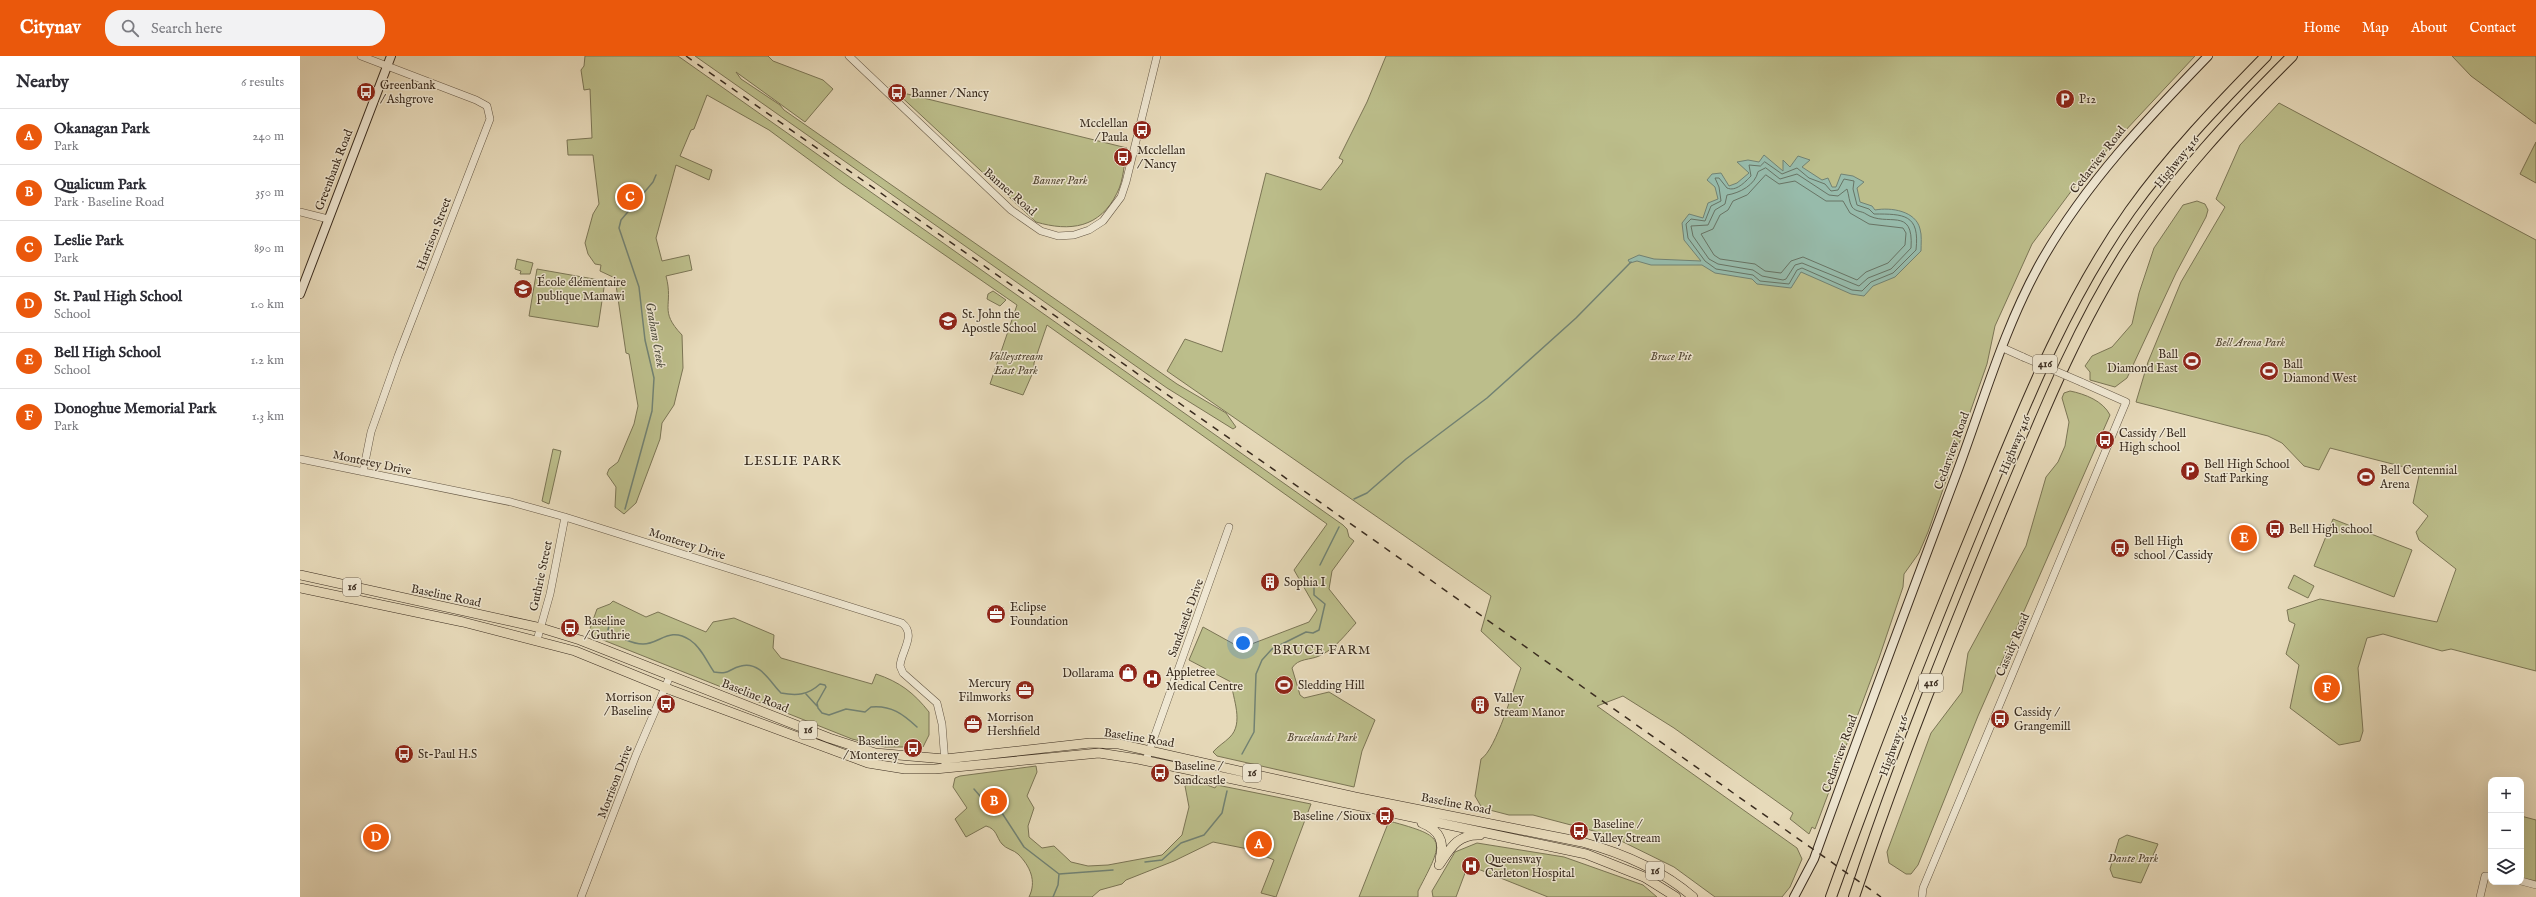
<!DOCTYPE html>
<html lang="en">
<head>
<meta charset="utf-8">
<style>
  body { margin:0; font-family:"IM FELL English",serif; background:#f2f2f3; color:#2b2b33 }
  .controls { position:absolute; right:12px; bottom:12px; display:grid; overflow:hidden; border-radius:8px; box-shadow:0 4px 16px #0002 }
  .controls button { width:36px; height:36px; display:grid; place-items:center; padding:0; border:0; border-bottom:1px solid #e1e1e2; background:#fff; color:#2b2b33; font:20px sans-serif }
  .you { position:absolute; left:943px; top:587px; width:14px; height:14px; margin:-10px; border:3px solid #fff; border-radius:50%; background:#1a73e8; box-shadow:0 0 0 6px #1a73e833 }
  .badge { display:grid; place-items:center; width:26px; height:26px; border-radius:50%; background:#ea580c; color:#fff; font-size:13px; font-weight:700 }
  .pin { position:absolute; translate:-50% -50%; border:2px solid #fff; box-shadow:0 1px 4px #0006 }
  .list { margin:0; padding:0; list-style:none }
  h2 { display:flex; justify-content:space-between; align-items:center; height:52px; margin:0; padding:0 16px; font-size:17px }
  h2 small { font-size:13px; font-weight:400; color:#7c7c81 }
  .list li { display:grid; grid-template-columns:26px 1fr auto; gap:12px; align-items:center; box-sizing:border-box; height:56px; padding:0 16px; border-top:1px solid #e1e1e2 }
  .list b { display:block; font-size:15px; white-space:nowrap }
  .list p { margin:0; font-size:13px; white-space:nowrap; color:#7c7c81 }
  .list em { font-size:13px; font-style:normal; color:#7c7c81 }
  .icon { flex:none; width:22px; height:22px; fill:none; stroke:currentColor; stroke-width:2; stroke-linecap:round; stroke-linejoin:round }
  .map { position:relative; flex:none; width:2236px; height:841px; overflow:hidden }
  header { display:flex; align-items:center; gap:24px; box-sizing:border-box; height:56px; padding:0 20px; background:#ea580c; color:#fff }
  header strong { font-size:19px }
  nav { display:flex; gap:22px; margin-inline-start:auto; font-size:14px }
  .search { width:280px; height:36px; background:#f2f2f3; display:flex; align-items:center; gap:10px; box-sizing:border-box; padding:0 14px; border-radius:16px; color:#7c7c81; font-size:15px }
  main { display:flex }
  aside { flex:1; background:#fff }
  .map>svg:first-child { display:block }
  .green { fill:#bcbe8b; stroke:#7b7555 }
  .water { fill:#97bbab; stroke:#728273 }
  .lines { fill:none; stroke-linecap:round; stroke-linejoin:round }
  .shore { stroke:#687465; stroke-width:1 }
  .stream { stroke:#728273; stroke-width:1.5 }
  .tertiary-casing { stroke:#655846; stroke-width:8 }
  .secondary-casing { stroke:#3a2c1f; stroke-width:10 }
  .primary-casing { stroke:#3a2c1f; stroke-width:10 }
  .motorway-casing { stroke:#3a2c1f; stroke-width:12 }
  .tertiary { stroke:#efe7d2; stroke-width:7 }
  .secondary { stroke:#efe7d2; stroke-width:8 }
  .primary { stroke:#e7daba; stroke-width:9 }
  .motorway { stroke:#e7daba; stroke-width:10 }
  .rail { stroke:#3a2c1f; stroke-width:1.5; stroke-dasharray:7 7; stroke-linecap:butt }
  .tertiary-bridge-casing { stroke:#655846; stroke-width:8; stroke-linecap:butt }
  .tertiary-bridge { stroke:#efe7d2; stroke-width:7 }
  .labels { text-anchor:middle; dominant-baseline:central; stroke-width:3; stroke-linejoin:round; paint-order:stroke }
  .shield { fill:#efe7d2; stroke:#706455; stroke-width:1 }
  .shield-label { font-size:11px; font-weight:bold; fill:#3a2c1f }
  .poi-label { font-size:12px; fill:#3a2c1f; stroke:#efe7d2; text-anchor:start }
  .street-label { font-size:12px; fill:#3a2c1f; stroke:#efe7d2 }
  .park-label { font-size:12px; font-style:italic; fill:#544935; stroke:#efe7d2 }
  .water-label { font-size:13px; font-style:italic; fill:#515042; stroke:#efe7d2 }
  .neighbourhood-label { font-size:13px; letter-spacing:1px; fill:#3a2c1f; stroke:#efe7d2 }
</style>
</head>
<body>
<header>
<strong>Citynav</strong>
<div class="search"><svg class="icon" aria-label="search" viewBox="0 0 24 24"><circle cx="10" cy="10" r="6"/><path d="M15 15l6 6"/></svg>Search here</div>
<nav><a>Home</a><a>Map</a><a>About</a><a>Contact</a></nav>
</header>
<main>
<aside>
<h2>Nearby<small>6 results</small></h2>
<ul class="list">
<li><span class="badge">A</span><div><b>Okanagan Park</b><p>Park</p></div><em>240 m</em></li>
<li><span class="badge">B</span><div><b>Qualicum Park</b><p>Park · Baseline Road</p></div><em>350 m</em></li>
<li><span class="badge">C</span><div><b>Leslie Park</b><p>Park</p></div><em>890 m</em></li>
<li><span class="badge">D</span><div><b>St. Paul High School</b><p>School</p></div><em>1.0 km</em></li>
<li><span class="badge">E</span><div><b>Bell High School</b><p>School</p></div><em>1.2 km</em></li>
<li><span class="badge">F</span><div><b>Donoghue Memorial Park</b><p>Park</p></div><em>1.3 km</em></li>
</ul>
</aside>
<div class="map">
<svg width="2236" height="841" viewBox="0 0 2236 841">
  <rect width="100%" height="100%" fill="#e7daba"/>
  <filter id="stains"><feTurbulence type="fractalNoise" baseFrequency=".005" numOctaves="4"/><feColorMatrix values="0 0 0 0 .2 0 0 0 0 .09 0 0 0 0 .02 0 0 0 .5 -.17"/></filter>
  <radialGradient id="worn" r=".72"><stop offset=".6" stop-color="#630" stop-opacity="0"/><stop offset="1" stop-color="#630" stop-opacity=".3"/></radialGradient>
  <path class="green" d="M285,0H378L1043,469L1047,473L1049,481L1054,485L1032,515L1029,533L1056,567C1045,579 1035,593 1019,600C1011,604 998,602 992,612L1000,639L1004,642L1029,636L1075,664L1062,695L1054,731L917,700L913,696C918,690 924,687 930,681C944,667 933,643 931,626L889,604L903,571L941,592L1009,566L1017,554L994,514L1027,468L747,269L734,307V314L723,339L690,328L717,249L542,128L469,74L407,39L394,73L391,74L380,100L412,114L409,124L376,109L356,182L362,205L389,199L392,214L366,220C374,250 358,254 382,279L383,312L374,349L362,367L360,383L336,447L324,458L315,451L316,431L307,418L309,413L318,406L334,368L338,350L329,298L326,297L315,222L300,215L301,209L295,208L288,198L285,187L293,158L299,148L293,99H268L267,84L292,82L290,33L284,34L281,14L284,10Z
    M395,0H468L473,5L523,24L533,33L505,66L436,16L441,23L480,49L484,54L877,328L926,357L936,371L933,373L867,332Z
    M1086,0H1895L1781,122L1732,188L1695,270L1687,308L1628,476L1619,497L1604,518L1603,531L1579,602L1515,773L1512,771L1509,778L1490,763L1493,757L1374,672L1323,640L1297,650L1497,792L1502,803L1490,831L1482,841H1415L1374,811L1309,779L1233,759H1209L1182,752L1175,740L1181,703C1196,694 1214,631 1221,612L1181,575L1191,540L867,315L885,283L922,296L966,117L1021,134L1042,107L1043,104L1039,102L1067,46Z
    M2152,0H2236V68L2171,20Z
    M595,35L827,92C824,106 824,124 817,137C800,172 770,176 736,166Z
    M1979,47L2236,184V615L2151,593L2142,595L2083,578L2067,582L2058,612L2063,675L2060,685L2039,689L1990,652L1999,609L1986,598L1995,568L1989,565L1987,554L2020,543L2137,566L2156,513L2119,484L2116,476L2128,460L2113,447L2120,415L2030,392L2019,414L2004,410L1982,387L1968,380L1836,346L1848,306L1881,226L1925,151L1916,143L1940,89Z
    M2236,86V127L2220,118Z
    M1897,145L1905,148L1908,154L1906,161L1876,217L1827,322L1815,331L1790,324V316L1785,310L1792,300L1812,291L1832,268L1839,237L1854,192L1883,149Z
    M217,203L233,207L230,218H220L221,215L215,213Z
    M237,213L305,225L298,271L229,260Z
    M693,235L706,244L700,250L687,243L688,238Z
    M1770,335C1785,338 1803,345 1810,359L1678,660L1618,809L1611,818H1606L1589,807L1587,796L1631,677L1662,636L1668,597L1726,490L1746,421L1758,406L1765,390L1769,366L1762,342L1764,337Z
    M253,393L261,395L249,448L242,445Z
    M2033,463L2112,494L2094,541L2014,510Z
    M1994,519L2014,530L2008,542L1988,532Z
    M313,545L346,561L358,556L406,576L413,566L434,562L474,579L473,592L481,602L572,628L576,618C600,626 614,637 629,656V679L623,691H585L552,683L288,578L297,553L310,548Z
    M736,710L737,716L727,740L734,752L728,770L729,781L742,792L754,790L771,806L788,810L808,809L862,799L882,779L889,751L885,730L894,724L915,732L917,729L1011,748L976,841L961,837L974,804L948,793L913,786L874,805L826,824L822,828L800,834L792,841H729C737,825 730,810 718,798C714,794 706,793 702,788C696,781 697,773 686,770L666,781L655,763L667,752L653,731L655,722L660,720Z
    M2221,760L2236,764V831L2213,826H2221Z
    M1089,765C1148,781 1145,783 1118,835V841H1059Z
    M1827,779L1858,788L1841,827L1813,821L1810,813L1819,783Z
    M1177,787L1264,801L1343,829L1357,841H1248L1168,809L1156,841H1133L1132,835L1155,796Z"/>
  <path class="water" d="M1464,99L1483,115V104L1490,111L1498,100L1510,104L1502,111L1522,124L1528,122L1532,131H1536L1541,118L1553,120L1564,126L1557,132L1560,146L1572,150L1575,154C1591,151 1616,155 1620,173C1622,179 1621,188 1621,195L1595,221L1573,230L1564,240L1551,238L1501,216L1491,232L1457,228L1452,223L1415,217L1402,209H1351L1337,205L1330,207L1328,204L1339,199L1354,203L1401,205L1384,184L1382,167L1389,158L1403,162L1408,147L1418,143L1415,131L1407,124L1412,118L1421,117L1429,130L1437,127L1449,117L1437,106L1448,104L1459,106Z"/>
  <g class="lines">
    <path class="shore" d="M1465,106L1482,118L1497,112L1509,122L1525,128L1531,135L1538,134L1544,123L1554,125L1553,133L1557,149L1569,153L1574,158C1604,158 1620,158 1616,194L1593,217L1571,226L1562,235L1552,234L1502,212L1497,214L1489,228L1460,225L1453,219L1416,213L1405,205L1388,182L1386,168L1391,163L1405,165L1411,150L1421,145L1419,131L1415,122H1419L1427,132C1436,136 1445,126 1451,120L1449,109L1460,110Z
      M1466,112L1480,123L1497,118L1529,139L1538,140L1547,133C1549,139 1549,146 1552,151C1556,156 1562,155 1566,158C1587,172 1614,149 1611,192L1591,213L1568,222L1559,230L1502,207L1495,209L1486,223L1483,224L1462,220L1453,214L1418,208L1409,203L1393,180L1391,170L1408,169L1415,154L1425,148L1427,139C1440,137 1455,129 1458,116Z
      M1466,119L1479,128L1495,125L1526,145H1543L1550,157L1569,168L1603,172L1606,177L1605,189L1588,207L1566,216L1557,224L1503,201L1491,205L1481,217L1465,215L1455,208L1420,203L1414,199L1401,178L1413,173L1420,159L1428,154L1433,145L1447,139Z"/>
    <path class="stream" d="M1054,443L1067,437L1106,403L1187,342L1276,262L1331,206
      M325,453L352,355L354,322L345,284L339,231L319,172L321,164L353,126L356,119
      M1020,509L1039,471
      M311,559L308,574C318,580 331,588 343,588C360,588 369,570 390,584C401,591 407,606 414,616C430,619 428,613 441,610C460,605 470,626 481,637C497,640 508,639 520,628L525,629L526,631L517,647L518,652L522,657L529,659L546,653L565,656L571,651C591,649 603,658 617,671
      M506,638L517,650
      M942,698L954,676L956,618L962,604L972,593L1006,576L1013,577L1019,574L1025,548L1014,539V526
      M674,733L686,747L702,757L724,791L759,818L758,829L753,841
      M845,806L862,804L881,787L904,779L922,757L927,735
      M759,818L813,814"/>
    <defs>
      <path id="tertiary" d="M61,0L176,44L187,50L190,63L98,300L71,376L63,416
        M549,0L711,154L741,175L758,180L774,179L789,174L803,165L821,141L826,126L857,0
        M0,156L28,163
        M1703,292L1723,301
        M0,403L211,446L265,461L602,567C617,579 601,595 600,610L603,617L637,647L642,668L645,707
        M237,584L250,538L265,461
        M846,704L929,471
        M2221,825L2236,829
        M281,841L336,699L370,620
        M1622,841L1623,832L1826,346L1781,326
        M2180,841L2185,820H2191"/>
      <path id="secondary" d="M0,238L91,0
        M1494,841L1514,803C1560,675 1608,547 1656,419C1683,347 1704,271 1742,204C1786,127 1846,64 1908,0"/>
      <path id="primary" d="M0,519L241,572L280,584L529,682L575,697L645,703L790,687L819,688L1055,741L1282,786C1322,797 1361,813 1393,841
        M0,532L163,566L275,595L371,634L568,707L605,713H635L799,697L838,703L1286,798L1344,821L1376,841
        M1122,767C1139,774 1145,785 1140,803
        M1139,809C1150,793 1157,778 1180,779"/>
      <path id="motorway" d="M1531,841C1577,712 1627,586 1679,460C1722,356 1764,248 1830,155C1870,99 1918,49 1966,0
        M1554,841C1597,711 1648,585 1700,459C1738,369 1774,276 1827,194C1873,123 1932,60 1992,0"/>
    </defs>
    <use href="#tertiary" class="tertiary-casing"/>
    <use href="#secondary" class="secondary-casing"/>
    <use href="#primary" class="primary-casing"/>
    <use href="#motorway" class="motorway-casing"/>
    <use href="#tertiary" class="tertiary"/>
    <use href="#secondary" class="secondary"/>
    <use href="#primary" class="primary"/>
    <use href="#motorway" class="motorway"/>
    <path class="rail" d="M386,0L1581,841"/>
    <defs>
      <path id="tertiary-bridge" d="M1723,301L1781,326"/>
    </defs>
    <use href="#tertiary-bridge" class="tertiary-bridge-casing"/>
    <use href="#tertiary-bridge" class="tertiary-bridge"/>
  </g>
  <defs>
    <symbol id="bus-disc" viewBox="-11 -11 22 22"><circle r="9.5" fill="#8f2418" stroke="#efe7d2"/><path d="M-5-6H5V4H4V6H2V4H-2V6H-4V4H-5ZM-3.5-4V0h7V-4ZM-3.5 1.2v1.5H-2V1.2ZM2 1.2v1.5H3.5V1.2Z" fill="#fff"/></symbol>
    <symbol id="parking-disc" viewBox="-11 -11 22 22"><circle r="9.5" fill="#8f2418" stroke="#efe7d2"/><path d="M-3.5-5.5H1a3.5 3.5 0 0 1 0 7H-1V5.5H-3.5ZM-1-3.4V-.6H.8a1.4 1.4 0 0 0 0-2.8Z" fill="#fff"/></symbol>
    <symbol id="school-disc" viewBox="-11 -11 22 22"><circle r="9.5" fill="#8f2418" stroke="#efe7d2"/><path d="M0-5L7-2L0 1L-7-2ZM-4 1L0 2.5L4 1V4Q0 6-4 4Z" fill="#fff"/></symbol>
    <symbol id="stadium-disc" viewBox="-11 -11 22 22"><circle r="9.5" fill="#8f2418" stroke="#efe7d2"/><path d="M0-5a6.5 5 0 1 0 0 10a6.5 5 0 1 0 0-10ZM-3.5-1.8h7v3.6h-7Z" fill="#fff"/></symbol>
    <symbol id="building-disc" viewBox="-11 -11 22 22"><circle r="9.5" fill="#8f2418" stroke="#efe7d2"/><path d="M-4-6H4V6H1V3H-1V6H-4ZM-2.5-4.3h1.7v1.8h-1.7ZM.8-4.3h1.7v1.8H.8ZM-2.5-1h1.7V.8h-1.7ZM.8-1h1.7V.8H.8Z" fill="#fff"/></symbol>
    <symbol id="office-disc" viewBox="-11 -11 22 22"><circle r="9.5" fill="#8f2418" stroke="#efe7d2"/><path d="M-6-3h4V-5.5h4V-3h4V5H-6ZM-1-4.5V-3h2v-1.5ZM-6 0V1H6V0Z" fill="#fff"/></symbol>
    <symbol id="shop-disc" viewBox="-11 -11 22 22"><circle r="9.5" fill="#8f2418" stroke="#efe7d2"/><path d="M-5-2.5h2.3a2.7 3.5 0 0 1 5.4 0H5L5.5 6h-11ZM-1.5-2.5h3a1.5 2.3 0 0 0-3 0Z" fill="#fff"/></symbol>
    <symbol id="hospital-disc" viewBox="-11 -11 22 22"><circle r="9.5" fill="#8f2418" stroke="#efe7d2"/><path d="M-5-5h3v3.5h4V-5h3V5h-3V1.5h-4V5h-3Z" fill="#fff"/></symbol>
  </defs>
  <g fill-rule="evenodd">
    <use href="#bus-disc" x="55" y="25" width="22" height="22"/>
    <use href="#bus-disc" x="586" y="26" width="22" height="22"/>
    <use href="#parking-disc" x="1754" y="32" width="22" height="22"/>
    <use href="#bus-disc" x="831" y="63" width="22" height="22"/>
    <use href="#bus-disc" x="812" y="90" width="22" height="22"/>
    <use href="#school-disc" x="212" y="222" width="22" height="22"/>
    <use href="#school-disc" x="637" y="254" width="22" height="22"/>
    <use href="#stadium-disc" x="1881" y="294" width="22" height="22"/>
    <use href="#stadium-disc" x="1958" y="304" width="22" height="22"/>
    <use href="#bus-disc" x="1794" y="373" width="22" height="22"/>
    <use href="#parking-disc" x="1879" y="404" width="22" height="22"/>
    <use href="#stadium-disc" x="2055" y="410" width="22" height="22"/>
    <use href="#bus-disc" x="1964" y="462" width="22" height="22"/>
    <use href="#bus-disc" x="1809" y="481" width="22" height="22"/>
    <use href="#building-disc" x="959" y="515" width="22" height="22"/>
    <use href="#office-disc" x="685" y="547" width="22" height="22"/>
    <use href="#bus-disc" x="259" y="561" width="22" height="22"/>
    <use href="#shop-disc" x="817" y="606" width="22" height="22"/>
    <use href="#hospital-disc" x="841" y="612" width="22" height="22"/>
    <use href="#stadium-disc" x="973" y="618" width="22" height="22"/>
    <use href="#office-disc" x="714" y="623" width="22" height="22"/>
    <use href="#bus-disc" x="355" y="637" width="22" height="22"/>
    <use href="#building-disc" x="1169" y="638" width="22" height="22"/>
    <use href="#bus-disc" x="1689" y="652" width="22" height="22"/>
    <use href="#office-disc" x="662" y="657" width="22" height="22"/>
    <use href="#bus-disc" x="602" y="681" width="22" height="22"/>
    <use href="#bus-disc" x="93" y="687" width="22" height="22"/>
    <use href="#bus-disc" x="849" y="706" width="22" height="22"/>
    <use href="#bus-disc" x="1074" y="749" width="22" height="22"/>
    <use href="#bus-disc" x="1268" y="764" width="22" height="22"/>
    <use href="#hospital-disc" x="1160" y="799" width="22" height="22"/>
  </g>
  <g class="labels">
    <g class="shield">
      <rect x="1733" y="299" width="24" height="18" rx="3"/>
      <rect x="43" y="522" width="18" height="18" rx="3"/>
      <rect x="1619" y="618" width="24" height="18" rx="3"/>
      <rect x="499" y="665" width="18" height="18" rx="3"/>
      <rect x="943" y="708" width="18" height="18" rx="3"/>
      <rect x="1346" y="806" width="18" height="18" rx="3"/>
    </g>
    <g class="shield-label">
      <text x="1745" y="308">416</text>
      <text x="52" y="531">16</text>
      <text x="1631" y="627">416</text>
      <text x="508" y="674">16</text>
      <text x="952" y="717">16</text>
      <text x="1355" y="815">16</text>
    </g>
    <g class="poi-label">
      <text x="80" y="29">Greenbank<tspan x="80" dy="14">/ Ashgrove</tspan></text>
      <text x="611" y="37">Banner / Nancy</text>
      <text x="1779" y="43">P12</text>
      <text x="828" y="67" text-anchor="end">Mcclellan<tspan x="828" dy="14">/ Paula</tspan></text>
      <text x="837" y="94">Mcclellan<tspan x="837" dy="14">/ Nancy</tspan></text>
      <text x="237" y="226">École élémentaire<tspan x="237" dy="14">publique Mamawi</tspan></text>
      <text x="662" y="258">St. John the<tspan x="662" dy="14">Apostle School</tspan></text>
      <text x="1878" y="298" text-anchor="end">Ball<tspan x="1878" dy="14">Diamond East</tspan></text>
      <text x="1983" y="308">Ball<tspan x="1983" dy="14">Diamond West</tspan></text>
      <text x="1819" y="377">Cassidy / Bell<tspan x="1819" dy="14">High school</tspan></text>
      <text x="1904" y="408">Bell High School<tspan x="1904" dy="14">Staff Parking</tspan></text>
      <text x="2080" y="414">Bell Centennial<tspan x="2080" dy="14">Arena</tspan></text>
      <text x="1989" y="473">Bell High school</text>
      <text x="1834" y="485">Bell High<tspan x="1834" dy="14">school / Cassidy</tspan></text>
      <text x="984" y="526">Sophia I</text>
      <text x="710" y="551">Eclipse<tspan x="710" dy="14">Foundation</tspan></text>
      <text x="284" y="565">Baseline<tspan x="284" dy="14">/ Guthrie</tspan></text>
      <text x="866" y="616">Appletree<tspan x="866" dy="14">Medical Centre</tspan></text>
      <text x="814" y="617" text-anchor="end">Dollarama</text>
      <text x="711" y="627" text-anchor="end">Mercury<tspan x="711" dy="14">Filmworks</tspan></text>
      <text x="998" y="629">Sledding Hill</text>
      <text x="352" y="641" text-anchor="end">Morrison<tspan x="352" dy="14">/ Baseline</tspan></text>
      <text x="1194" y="642">Valley<tspan x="1194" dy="14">Stream Manor</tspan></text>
      <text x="1714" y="656">Cassidy /<tspan x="1714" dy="14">Grangemill</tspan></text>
      <text x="687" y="661">Morrison<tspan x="687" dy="14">Hershfield</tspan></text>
      <text x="599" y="685" text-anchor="end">Baseline<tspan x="599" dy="14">/ Monterey</tspan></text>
      <text x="118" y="698">St-Paul H.S</text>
      <text x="874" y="710">Baseline /<tspan x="874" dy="14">Sandcastle</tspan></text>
      <text x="1071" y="760" text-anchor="end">Baseline / Sioux</text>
      <text x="1293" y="768">Baseline /<tspan x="1293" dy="14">Valley Stream</tspan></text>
      <text x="1185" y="803">Queensway<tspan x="1185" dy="14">Carleton Hospital</tspan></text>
    </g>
    <g class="street-label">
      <text transform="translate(1798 104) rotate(-52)">Cedarview Road</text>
      <text transform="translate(1877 106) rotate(-51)">Highway 416</text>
      <text transform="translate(34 114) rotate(-69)">Greenbank Road</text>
      <text transform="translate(710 136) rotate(41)">Banner Road</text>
      <text transform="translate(134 178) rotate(-69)">Harrison Street</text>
      <text transform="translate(1715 389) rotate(-67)">Highway 416</text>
      <text transform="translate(1652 395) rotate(-70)">Cedarview Road</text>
      <text transform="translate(72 407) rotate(12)">Monterey Drive</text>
      <text transform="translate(387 488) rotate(18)">Monterey Drive</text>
      <text transform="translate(241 520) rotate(-78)">Guthrie Street</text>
      <text transform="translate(146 540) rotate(12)">Baseline Road</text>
      <text transform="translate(886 562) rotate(-70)">Sandcastle Drive</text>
      <text transform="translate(1713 589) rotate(-67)">Cassidy Road</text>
      <text transform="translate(455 640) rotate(22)">Baseline Road</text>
      <text transform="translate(839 682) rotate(9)">Baseline Road</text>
      <text transform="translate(1594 690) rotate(-70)">Highway 416</text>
      <text transform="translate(1540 698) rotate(-70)">Cedarview Road</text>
      <text transform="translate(315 726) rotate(-69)">Morrison Drive</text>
      <text transform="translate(1156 748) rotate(11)">Baseline Road</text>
    </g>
    <g class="park-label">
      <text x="760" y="124">Banner Park</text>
      <text x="1950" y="286">Bell Arena Park</text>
      <text x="716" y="300">Valleystream<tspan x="716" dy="14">East Park</tspan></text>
      <text x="1371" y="300">Bruce Pit</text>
      <text x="1022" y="681">Brucelands Park</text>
      <text x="1833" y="802">Dante Park</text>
    </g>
    <g class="water-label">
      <text transform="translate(355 279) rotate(80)">Graham Creek</text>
    </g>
    <g class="neighbourhood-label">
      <text x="493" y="405">LESLIE PARK</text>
      <text x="1022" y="594">BRUCE FARM</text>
    </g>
  </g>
  <rect width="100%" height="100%" filter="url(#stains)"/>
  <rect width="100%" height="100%" fill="url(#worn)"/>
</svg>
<div class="controls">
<button>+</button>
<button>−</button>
<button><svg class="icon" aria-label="layers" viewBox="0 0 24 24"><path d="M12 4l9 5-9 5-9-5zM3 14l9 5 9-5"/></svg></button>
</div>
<div class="you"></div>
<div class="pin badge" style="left:959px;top:788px">A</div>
<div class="pin badge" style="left:694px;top:745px">B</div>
<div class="pin badge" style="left:330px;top:141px">C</div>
<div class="pin badge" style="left:76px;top:781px">D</div>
<div class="pin badge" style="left:1944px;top:482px">E</div>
<div class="pin badge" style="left:2027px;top:632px">F</div>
</div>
</main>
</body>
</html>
